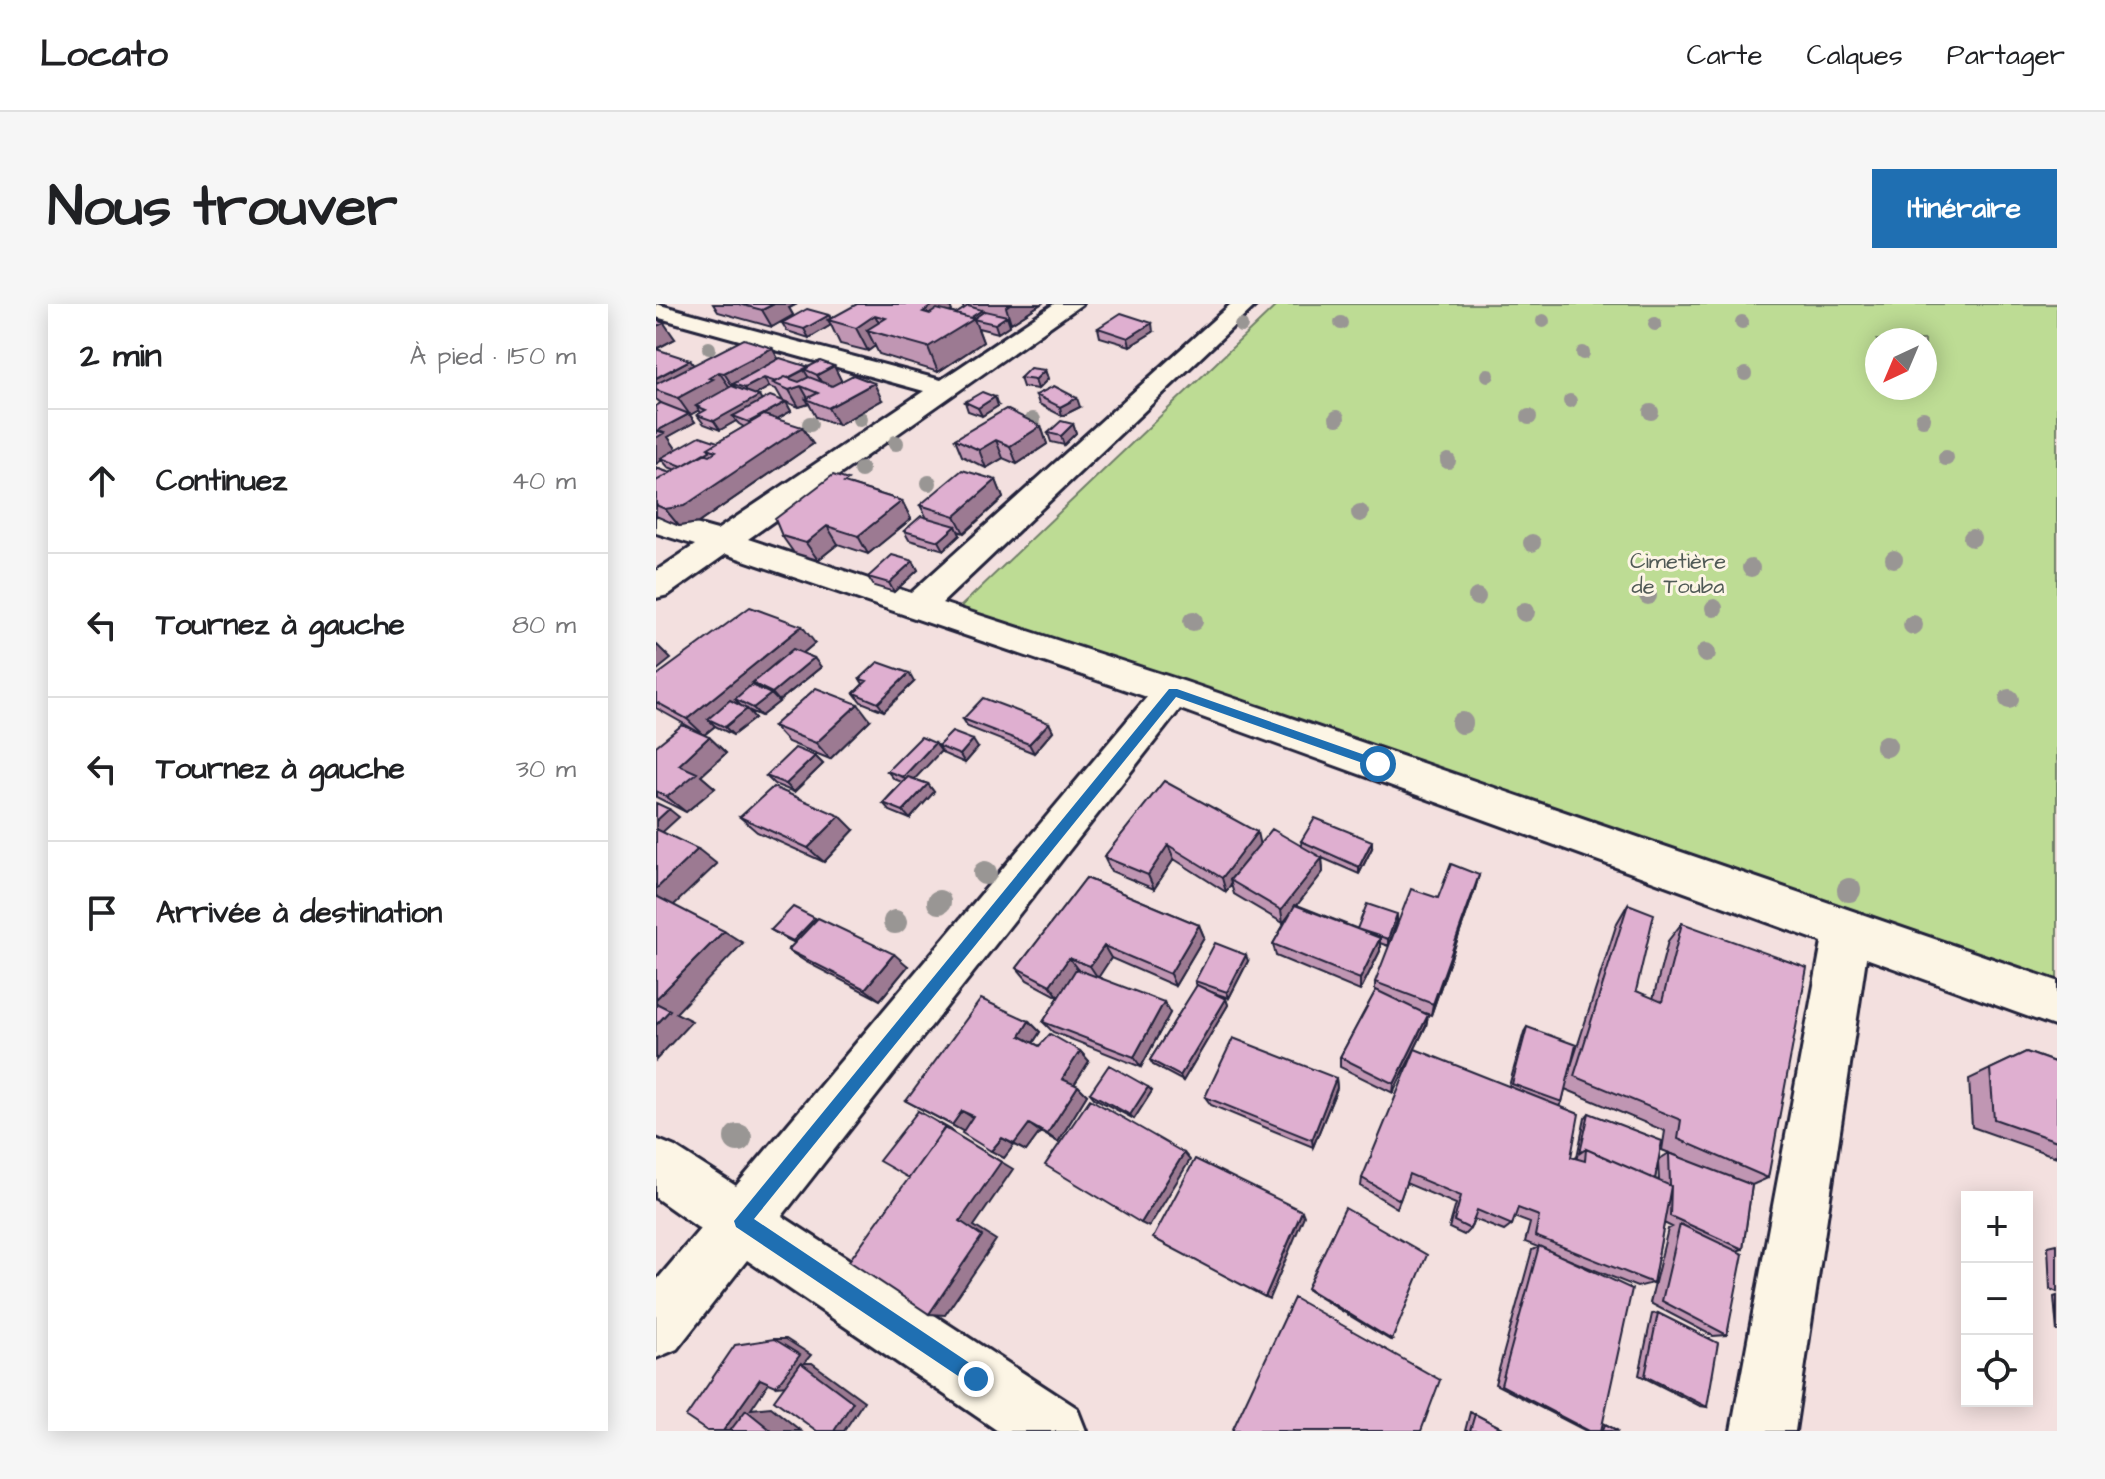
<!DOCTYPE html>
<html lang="fr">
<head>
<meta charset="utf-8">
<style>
  body { margin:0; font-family:"Architects Daughter",sans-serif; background:#f6f6f6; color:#202124 }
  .controls { position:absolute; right:24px; bottom:24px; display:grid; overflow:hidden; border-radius:0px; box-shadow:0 4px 20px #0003 }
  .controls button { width:72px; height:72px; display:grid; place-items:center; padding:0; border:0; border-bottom:2px solid #e0e0e0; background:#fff; color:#202124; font:40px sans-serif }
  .compass { position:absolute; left:1209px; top:24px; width:72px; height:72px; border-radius:50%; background:#fff; box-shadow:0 4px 20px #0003; rotate:224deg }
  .stop { position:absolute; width:24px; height:24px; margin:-18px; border:6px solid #1f6fb2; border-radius:50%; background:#fff }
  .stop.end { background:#1f6fb2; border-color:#fff; box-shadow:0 2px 8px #0008 }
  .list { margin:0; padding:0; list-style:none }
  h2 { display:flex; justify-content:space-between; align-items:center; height:104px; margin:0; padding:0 32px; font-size:34px }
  h2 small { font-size:26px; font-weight:400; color:#757577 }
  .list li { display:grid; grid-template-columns:52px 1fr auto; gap:24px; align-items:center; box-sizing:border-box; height:144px; padding:0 32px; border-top:2px solid #e0e0e0 }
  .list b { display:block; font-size:30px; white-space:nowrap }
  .list em { font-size:26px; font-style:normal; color:#757577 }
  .icon { flex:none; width:44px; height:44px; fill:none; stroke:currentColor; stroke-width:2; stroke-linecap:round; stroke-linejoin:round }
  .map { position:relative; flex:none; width:1401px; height:1127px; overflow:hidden; border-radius:0px }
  header { display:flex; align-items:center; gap:48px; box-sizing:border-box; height:112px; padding:0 40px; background:#fff; border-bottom:2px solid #e0e0e0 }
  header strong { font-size:38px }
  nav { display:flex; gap:44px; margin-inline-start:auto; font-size:28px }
  .intro { display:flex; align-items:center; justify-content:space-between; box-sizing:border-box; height:192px; padding:0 48px }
  h1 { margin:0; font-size:56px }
  .button { padding:20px 36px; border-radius:0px; background:#1f6fb2; color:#fff; font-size:28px; font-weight:700 }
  main { display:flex; gap:48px; padding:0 48px }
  aside { flex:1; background:#fff; border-radius:0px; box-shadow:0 4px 20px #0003 }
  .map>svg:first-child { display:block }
  .green { fill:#bddc94; stroke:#707f68; stroke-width:2; fill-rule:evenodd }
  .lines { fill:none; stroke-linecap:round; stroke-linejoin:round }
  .minor-casing { stroke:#22223b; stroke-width:6 }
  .minor { fill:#fcf5e5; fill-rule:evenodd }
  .tree { fill:#999694 }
  .wall { fill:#c096b3; stroke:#22223b; stroke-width:2; fill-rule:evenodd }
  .shaded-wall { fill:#9c7a92; stroke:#22223b; stroke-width:2 }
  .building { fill:#dfafd0; stroke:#22223b; stroke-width:2 }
  .route { fill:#1f6fb2 }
  .labels { text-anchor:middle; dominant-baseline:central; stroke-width:6; stroke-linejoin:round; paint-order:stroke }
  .far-park-label { font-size:22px; fill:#505a56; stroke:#fcf5e5 }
</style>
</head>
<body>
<header>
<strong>Locato</strong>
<nav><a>Carte</a><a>Calques</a><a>Partager</a></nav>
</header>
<div class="intro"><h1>Nous trouver</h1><a class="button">Itinéraire</a></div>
<main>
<aside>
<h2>2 min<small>À pied · 150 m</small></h2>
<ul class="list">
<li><svg class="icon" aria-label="ahead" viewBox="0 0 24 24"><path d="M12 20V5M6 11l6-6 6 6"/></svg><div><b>Continuez</b></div><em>40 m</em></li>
<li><svg class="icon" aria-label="left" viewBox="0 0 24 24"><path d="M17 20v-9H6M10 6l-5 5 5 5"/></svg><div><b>Tournez à gauche</b></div><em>80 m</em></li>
<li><svg class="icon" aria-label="left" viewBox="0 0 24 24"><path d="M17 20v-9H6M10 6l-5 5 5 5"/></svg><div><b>Tournez à gauche</b></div><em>30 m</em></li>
<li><svg class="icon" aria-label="arrive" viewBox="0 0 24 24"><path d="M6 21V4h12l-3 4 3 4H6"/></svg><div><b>Arrivée à destination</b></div></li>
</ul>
</aside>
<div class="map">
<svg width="1401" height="1127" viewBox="0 0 1401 1127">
  <rect width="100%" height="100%" fill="#f3e0df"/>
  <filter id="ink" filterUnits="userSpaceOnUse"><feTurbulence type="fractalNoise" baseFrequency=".0125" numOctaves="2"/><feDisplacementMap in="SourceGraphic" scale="16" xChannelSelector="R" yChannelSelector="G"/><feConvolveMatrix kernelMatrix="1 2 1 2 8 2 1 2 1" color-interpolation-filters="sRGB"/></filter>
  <g filter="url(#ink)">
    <path class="green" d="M622,0H1401V687L302,305ZM1221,36H1269V84H1221Z"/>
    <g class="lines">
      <defs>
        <path id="minor" d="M0,0L285,76L398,0H426L92,235L255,289L575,0H601L286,299L530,378L1401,677V723L1210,654L1139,1127H1075L1166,638L524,405L126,912L421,1104L430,1127H342L91,956L21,1045L0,1054V977L44,925L0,894V835L19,843L80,882L491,393L70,250L12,291L0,294V267L39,241L0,229V209L61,226L268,87L0,13Z"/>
      </defs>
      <use href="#minor" class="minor-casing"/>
      <use href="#minor" class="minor"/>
    </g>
    <g class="tree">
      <circle cx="887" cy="17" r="7"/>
      <circle cx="1086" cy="18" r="7"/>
      <circle cx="685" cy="19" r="7"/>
      <circle cx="999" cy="20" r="7"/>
      <circle cx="585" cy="22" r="7"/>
      <circle cx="53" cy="44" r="7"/>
      <circle cx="927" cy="49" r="7"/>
      <circle cx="1089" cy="70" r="7"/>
      <circle cx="832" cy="71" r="7"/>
      <circle cx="914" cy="97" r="7"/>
      <circle cx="995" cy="108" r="8"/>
      <circle cx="873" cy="113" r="8"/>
      <circle cx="681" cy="114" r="8"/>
      <circle cx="204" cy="115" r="8"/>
      <circle cx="1267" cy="115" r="8"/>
      <circle cx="377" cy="116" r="8"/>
      <circle cx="154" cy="120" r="8"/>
      <circle cx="240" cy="139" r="8"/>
      <circle cx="1290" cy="154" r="8"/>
      <circle cx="792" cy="157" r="8"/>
      <circle cx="205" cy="166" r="8"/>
      <circle cx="273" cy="179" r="8"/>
      <circle cx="704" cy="209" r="9"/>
      <circle cx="1316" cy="234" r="9"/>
      <circle cx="876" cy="239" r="9"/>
      <circle cx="1238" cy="255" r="9"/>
      <circle cx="1095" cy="264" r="9"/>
      <circle cx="992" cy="292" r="9"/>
      <circle cx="821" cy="293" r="9"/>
      <circle cx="1058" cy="304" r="9"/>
      <circle cx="869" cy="308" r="10"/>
      <circle cx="537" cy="317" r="10"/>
      <circle cx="1257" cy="321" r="10"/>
      <circle cx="1050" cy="349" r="10"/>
      <circle cx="1353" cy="395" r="10"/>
      <circle cx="806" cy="419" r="11"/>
      <circle cx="1230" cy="442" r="11"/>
      <circle cx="329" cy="569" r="12"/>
      <circle cx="1193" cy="586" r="12"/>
      <circle cx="283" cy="598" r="12"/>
      <circle cx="239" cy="618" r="12"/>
      <circle cx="82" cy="834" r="14"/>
    </g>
    <path class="wall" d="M57,0H141L133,4L137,11L116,23L62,8Z
      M306,0H385L355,19H353L354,21L342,29L322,24L327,38L282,68L223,50L219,42L212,47L184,40L175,21L153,34L131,27L126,19L173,11L175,15L296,7L294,8L300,10L308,5Z
      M0,16L19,35L0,45L37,61L116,44L122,55L153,63L178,62L185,77L226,96L182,121L160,113L153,100L143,103L127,97L120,85L113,83L99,91L105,96L130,98L135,107L121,115L157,140L42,219L23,222L0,212V164L14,169L20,166L12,163L6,156L0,160V102L5,99L0,95ZM43,106L45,109L41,111L48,120L64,126L80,117L83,120L88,123L62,138L20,145L12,133L39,118L34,111Z
      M442,24L497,28L474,42L444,33Z
      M389,66L392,75L382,85L367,83L364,74Z
      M380,91L424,103L406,112L383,100Z
      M309,98L342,102L326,112L312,107Z
      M417,120L420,129L408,141L395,138L392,129Z
      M385,122L391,140L361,160L347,154L330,164L306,152L299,135Z
      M340,176L347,194L308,229L302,227L304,231L288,246L253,236L248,227L271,214L264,201Z
      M195,181L246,197L255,215L212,250L182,240L162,256L138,249L126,232Z
      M257,257L262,266L238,288L218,282L212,273Z
      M159,339L147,349L158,354L165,363L123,397L120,395L123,398L105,412L92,406L99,414L77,431L59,422L48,431L0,404V372Z
      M204,375L258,378L228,407L205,398L198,389L207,380Z
      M307,415L393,419L397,427L378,449L312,423Z
      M214,416L174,455L132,438L117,422Z
      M53,433L70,449L45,472L59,484L30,508L0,493V442Z
      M279,439L285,447L258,475L272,480L278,488L254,515L234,507L227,499L246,478L238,475L231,467Z
      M282,442L322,444L309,459L288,450Z
      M159,452L167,460L138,488L118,480L110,472Z
      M508,477L603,541L646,543L645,537L716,544L703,570L664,553L666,554L667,568L641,601L702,625L741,617L732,642L724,639V647L704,687L620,652L617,640L634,610L627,619L578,590L575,580L570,588L518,555L498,585L455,567L448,553Z
      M84,513L198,526L168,558L101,528Z
      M823,571L819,585L775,711L762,707L772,711L770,722L737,789L684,763V753L719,688V678L782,594Z
      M430,574L543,621L548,633L519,682L455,654L442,673L514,709L485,763L397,728L387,718L403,693L371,676L361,664Z
      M972,600L980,687L997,695L1012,637L1026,619L1112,874L1096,881L1087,945L1080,947L1071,1031L1057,1032L994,999L1012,925L1016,923L1008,919L997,979L981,983L904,952L947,1119L962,1127H930L839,1080L876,946L882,943L869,938L874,919L858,913L856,921L848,927L818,915L814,925L808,931L793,924L800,900L750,879L741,904L705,882L706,874L853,782L868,728L871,723L915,762L961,619ZM909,785L1009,827L1006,846L1021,852L1013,849L1002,856L933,809L929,814L921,853L919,854L915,853L903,802L906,798ZM1002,857L1003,876L999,875Z
      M161,616L252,662L224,696L150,658L132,646L139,639L125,632L115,626Z
      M592,657L573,694L555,688L570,695L572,701L527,777L497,761L494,756L541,682L539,677Z
      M373,717L384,728L377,739L383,742L424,747L433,757L418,780L422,782L431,791L402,838L384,828L370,847L358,841L348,854L307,827L250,797Z
      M1370,748L1401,759V853L1316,823L1313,775Z
      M680,774L681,784L657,843L555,801L549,793Z
      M492,783L496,787L478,815L438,794L434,789Z
      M1401,940V988L1394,985L1392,942Z
      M651,984L736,1036H734L653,987Z
      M1401,992V1028L1398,993Z
      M1002,1009L1051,1103L1044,1102L983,1071L996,1010Z
      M814,1108L852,1127H809Z"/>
    <path class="shaded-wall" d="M118,0H141L133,4L137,11L116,23L106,6Z
      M269,0H293L296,7L287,12L267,8Z
      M354,0H385L355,19L350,3Z
      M326,6L329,15H318L327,38L282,68L272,43Z
      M173,11L176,17L172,16L175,21L153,34L148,25Z
      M219,11L229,31L211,26L219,42L212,47L200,24Z
      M351,12L354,21L342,29L339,20Z
      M8,19L19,35L0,45V22Z
      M496,19L497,28L474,42L472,34Z
      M116,44L126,61L77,80L81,86H79L68,69Z
      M34,56L46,73L0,86V74Z
      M178,62L187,80L171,88L161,71Z
      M148,66L153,74L133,86L123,79Z
      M389,66L392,75L382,85L379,76Z
      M63,68L75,85L40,102L43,106L34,111L22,94Z
      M108,74L113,83L95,93L89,84Z
      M218,79L226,96L182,121L172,104Z
      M145,82L153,96L150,95L153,100L143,103L133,86Z
      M103,92L108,101L77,112L80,117L64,126L58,117Z
      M339,93L342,102L326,112L322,104Z
      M421,94L424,103L406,112L404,103Z
      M130,98L135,107L99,127L93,118Z
      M33,110L39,118L12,133L21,146L5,154L6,156L0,160V127Z
      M417,120L420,129L408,141L405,132Z
      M385,122L391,140L361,160L354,142Z
      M146,123L157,140L42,219L23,222L9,205Z
      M340,136L347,154L330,164L323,146Z
      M340,176L347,194L308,229L299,212Z
      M246,197L255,215L212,250L202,232Z
      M171,222L182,240L162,256L150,239Z
      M300,222L304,231L288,246L283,237Z
      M257,257L262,266L238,288L233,279Z
      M146,322L159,339L105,384L96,379L102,386L79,395L84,401L52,415L59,422L48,431L31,415Z
      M0,340L15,355L0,367Z
      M158,354L165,363L123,397L116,389Z
      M253,369L258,378L228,407L222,399Z
      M115,390L123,398L105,412L97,404Z
      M202,400L214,416L174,455L160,439Z
      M91,405L99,414L77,431L69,423Z
      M393,419L397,427L378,449L373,440Z
      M53,433L70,449L45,472L59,484L30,508L11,493L23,461Z
      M317,436L322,444L309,459L304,451Z
      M279,439L285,447L253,481L247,473Z
      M159,452L167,460L138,488L130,480Z
      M272,480L278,488L254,515L247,507Z
      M13,505L23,513L0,534V517Z
      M184,512L198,526L168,558L152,544Z
      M601,528L604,542L574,576L575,580L570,588L566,574Z
      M716,537V544L703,570V563Z
      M512,541L518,555L498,585L492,571Z
      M42,545L61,560L0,618V585Z
      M666,554L667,568L627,619L625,606Z
      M823,571L819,585L775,711L777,700Z
      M741,610V617L732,642V635Z
      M159,614L167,620L146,643L137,637Z
      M543,621L548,633L519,682L514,670Z
      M68,627L87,639L20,709L36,717L0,756V721L13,707L0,701V695Z
      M724,634V647L704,687V675Z
      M448,642L455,654L442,674L434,662Z
      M238,650L252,662L224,696L209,685Z
      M590,651L592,657L573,694L571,688Z
      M413,654L422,666L403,693L394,681Z
      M570,695L572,701L527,777L524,772Z
      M508,698L514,709L485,763L478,753Z
      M772,711L770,722L737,789L738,780Z
      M373,717L384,728L375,742L364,732Z
      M424,747L433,757L416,784L406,775Z
      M680,774L681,784L657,843L656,836Z
      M422,782L431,791L402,838L391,830Z
      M492,783L496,787L478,815L474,811Z
      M262,807L297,827L296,828L357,865L318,922L340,936L289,1011L273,1010L304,917Z
      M306,807L319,815L310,829L296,821Z
      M373,820L384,828L370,847L358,840Z
      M346,834L358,841L348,854L335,847Z
      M528,849L534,856L493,923L485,919Z
      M646,907L648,912L613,995L609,993Z
      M118,1035H130L155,1051L148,1059H156L208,1097L188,1127H178L132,1081L120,1082Z
      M116,1074L95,1105L115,1103L145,1127H67L104,1075Z"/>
    <path class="building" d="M83,0H118L106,6Z
      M201,0H279L267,8L274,10L281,5L318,15L272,43L211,26L230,14L219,11L200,24L172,16Z
      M312,2L326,6L314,14L300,10Z
      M151,5L173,11L148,25L126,19Z
      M329,7L351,12L339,20L317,15Z
      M465,9L496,19L472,34L442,24Z
      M0,16L8,19L0,22Z
      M88,35L116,44L68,69L63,68L53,74L57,75L22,94L0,86V80Z
      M0,45L34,56L0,74Z
      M124,54L153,63L132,74L129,73L120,78L108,74L89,84L77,80Z
      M164,57L178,62L161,71L148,65Z
      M374,64L389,66L379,76L364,74Z
      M197,71L218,79L172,104L150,95L162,89L145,82L133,86L117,79L129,73L143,78L153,73L176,82Z
      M76,82L103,92L58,117L41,111L50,106L40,102Z
      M398,82L421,94L404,103L380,91Z
      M326,88L339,93L322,104L309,98Z
      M114,92L130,98L93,118L77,112Z
      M5,99L33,110L1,127L0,126V102Z
      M350,105L385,122L354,142L340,136L323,146L299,135Z
      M108,111L146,123L28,202L9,205L0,201V177L48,149L54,151L60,147L52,144Z
      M405,117L417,120L405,132L392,129Z
      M0,126L8,129L0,134Z
      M44,132L62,138L52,144L54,147L26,162L5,154Z
      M0,164L14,169L0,177Z
      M306,166L340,176L299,212L264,201Z
      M177,171L192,176L188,179L246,197L202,232L171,222L150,239L126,232L119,215Z
      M265,212L300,222L283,237L248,227Z
      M236,251L257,257L233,279L212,273Z
      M94,303L146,322L31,415L0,398V372Z
      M137,345L158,354L116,389L96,379Z
      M222,358L253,369L222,399L198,389L211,377L204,375Z
      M95,381L115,390L97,404L79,395Z
      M160,384L202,400L160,439L117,422Z
      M327,394L393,419L373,440L307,415Z
      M74,396L91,405L69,423L52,415Z
      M26,421L53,433L23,461L41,469L11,493L0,487V442Z
      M296,428L317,436L304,451L282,442Z
      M265,433L279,439L247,473L231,467Z
      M139,444L159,452L130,480L110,472Z
      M252,473L272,480L247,507L227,499Z
      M508,477L601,528L566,574L512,541L492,571L448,553Z
      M117,483L184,512L152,544L84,513Z
      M0,499L13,505L0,517Z
      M659,514L716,537L703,563L645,537Z
      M0,525L42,545L0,585Z
      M616,525L666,554L625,606L574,576Z
      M795,560L823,571L777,700L719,678L755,585L782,594Z
      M430,574L543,621L514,670L448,642L434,662L413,654L394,681L361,664Z
      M0,592L68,627L0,695Z
      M711,600L741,610L732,635L701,625Z
      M972,600L998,610L980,687L1006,698L1026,619L1151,664L1112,874L1022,835L1025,816L918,772Z
      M639,601L724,634L704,675L617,640Z
      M137,603L159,614L137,637L115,626Z
      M162,614L238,650L209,685L132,646Z
      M559,639L590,651L571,688L539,677Z
      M420,665L508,698L478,753L387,718Z
      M541,681L570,695L524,772L494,756Z
      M720,686L772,711L738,780L684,753Z
      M325,695L373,717L364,732L383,742L394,730L424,747L406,775L422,782L391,830L373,820L358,840L346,834L335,847L306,829L317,812L306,807L296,821L250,797Z
      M2,700L14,706L0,721V702Z
      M871,723L920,741L906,798L856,780Z
      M577,734L680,774L656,836L549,793Z
      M759,745L923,810L915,853L929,857L930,845L1015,882L997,979L879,932L883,912L862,904L856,921L821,906L814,925L798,917L805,892L753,870L744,896L706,874Z
      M1370,748L1401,759V837L1338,815L1334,765Z
      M453,761L492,783L474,811L434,789Z
      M434,795L528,849L485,919L389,861Z
      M262,807L289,823L253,874L223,857Z
      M933,809L1006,837L999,875L930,845L924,849Z
      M289,824L345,858L304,917L326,932L273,1010L193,957Z
      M1013,849L1096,881L1087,945L1014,912L1015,882L1014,881Z
      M539,855L646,907L609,993L497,934Z
      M689,904L771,951L736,1036L651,984Z
      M1024,920L1087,950L1071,1031L1006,997Z
      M883,942L976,985L945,1127H933L845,1081Z
      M638,994L784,1076L765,1127H576Z
      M1002,1009L1062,1039L1051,1103L989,1072Z
      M118,1035L144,1051L120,1082L104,1075L67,1127H51L30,1113L79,1041Z
      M145,1059L197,1098L178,1127H161L118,1096Z
      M90,1106L116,1127H74Z
      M819,1110L851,1127H814Z
      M949,1120L962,1127H947Z"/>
  </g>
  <path class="route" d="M513,385H521L726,457L728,460L726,463H718L520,393L98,915L327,1068L329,1075L327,1081L320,1084L80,923L78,917Z"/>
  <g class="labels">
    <g class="far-park-label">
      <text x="1022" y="257">Cimetière<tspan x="1022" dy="25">de Touba</tspan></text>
    </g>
  </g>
</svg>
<div class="controls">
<button>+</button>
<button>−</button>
<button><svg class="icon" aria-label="locate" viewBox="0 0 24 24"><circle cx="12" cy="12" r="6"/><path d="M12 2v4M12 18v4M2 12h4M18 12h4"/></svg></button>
</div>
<svg class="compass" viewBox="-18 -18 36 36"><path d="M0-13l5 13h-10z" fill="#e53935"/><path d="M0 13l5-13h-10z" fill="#757577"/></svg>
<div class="stop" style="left:722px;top:460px"></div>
<div class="stop end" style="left:320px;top:1075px"></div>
</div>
</main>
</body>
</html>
